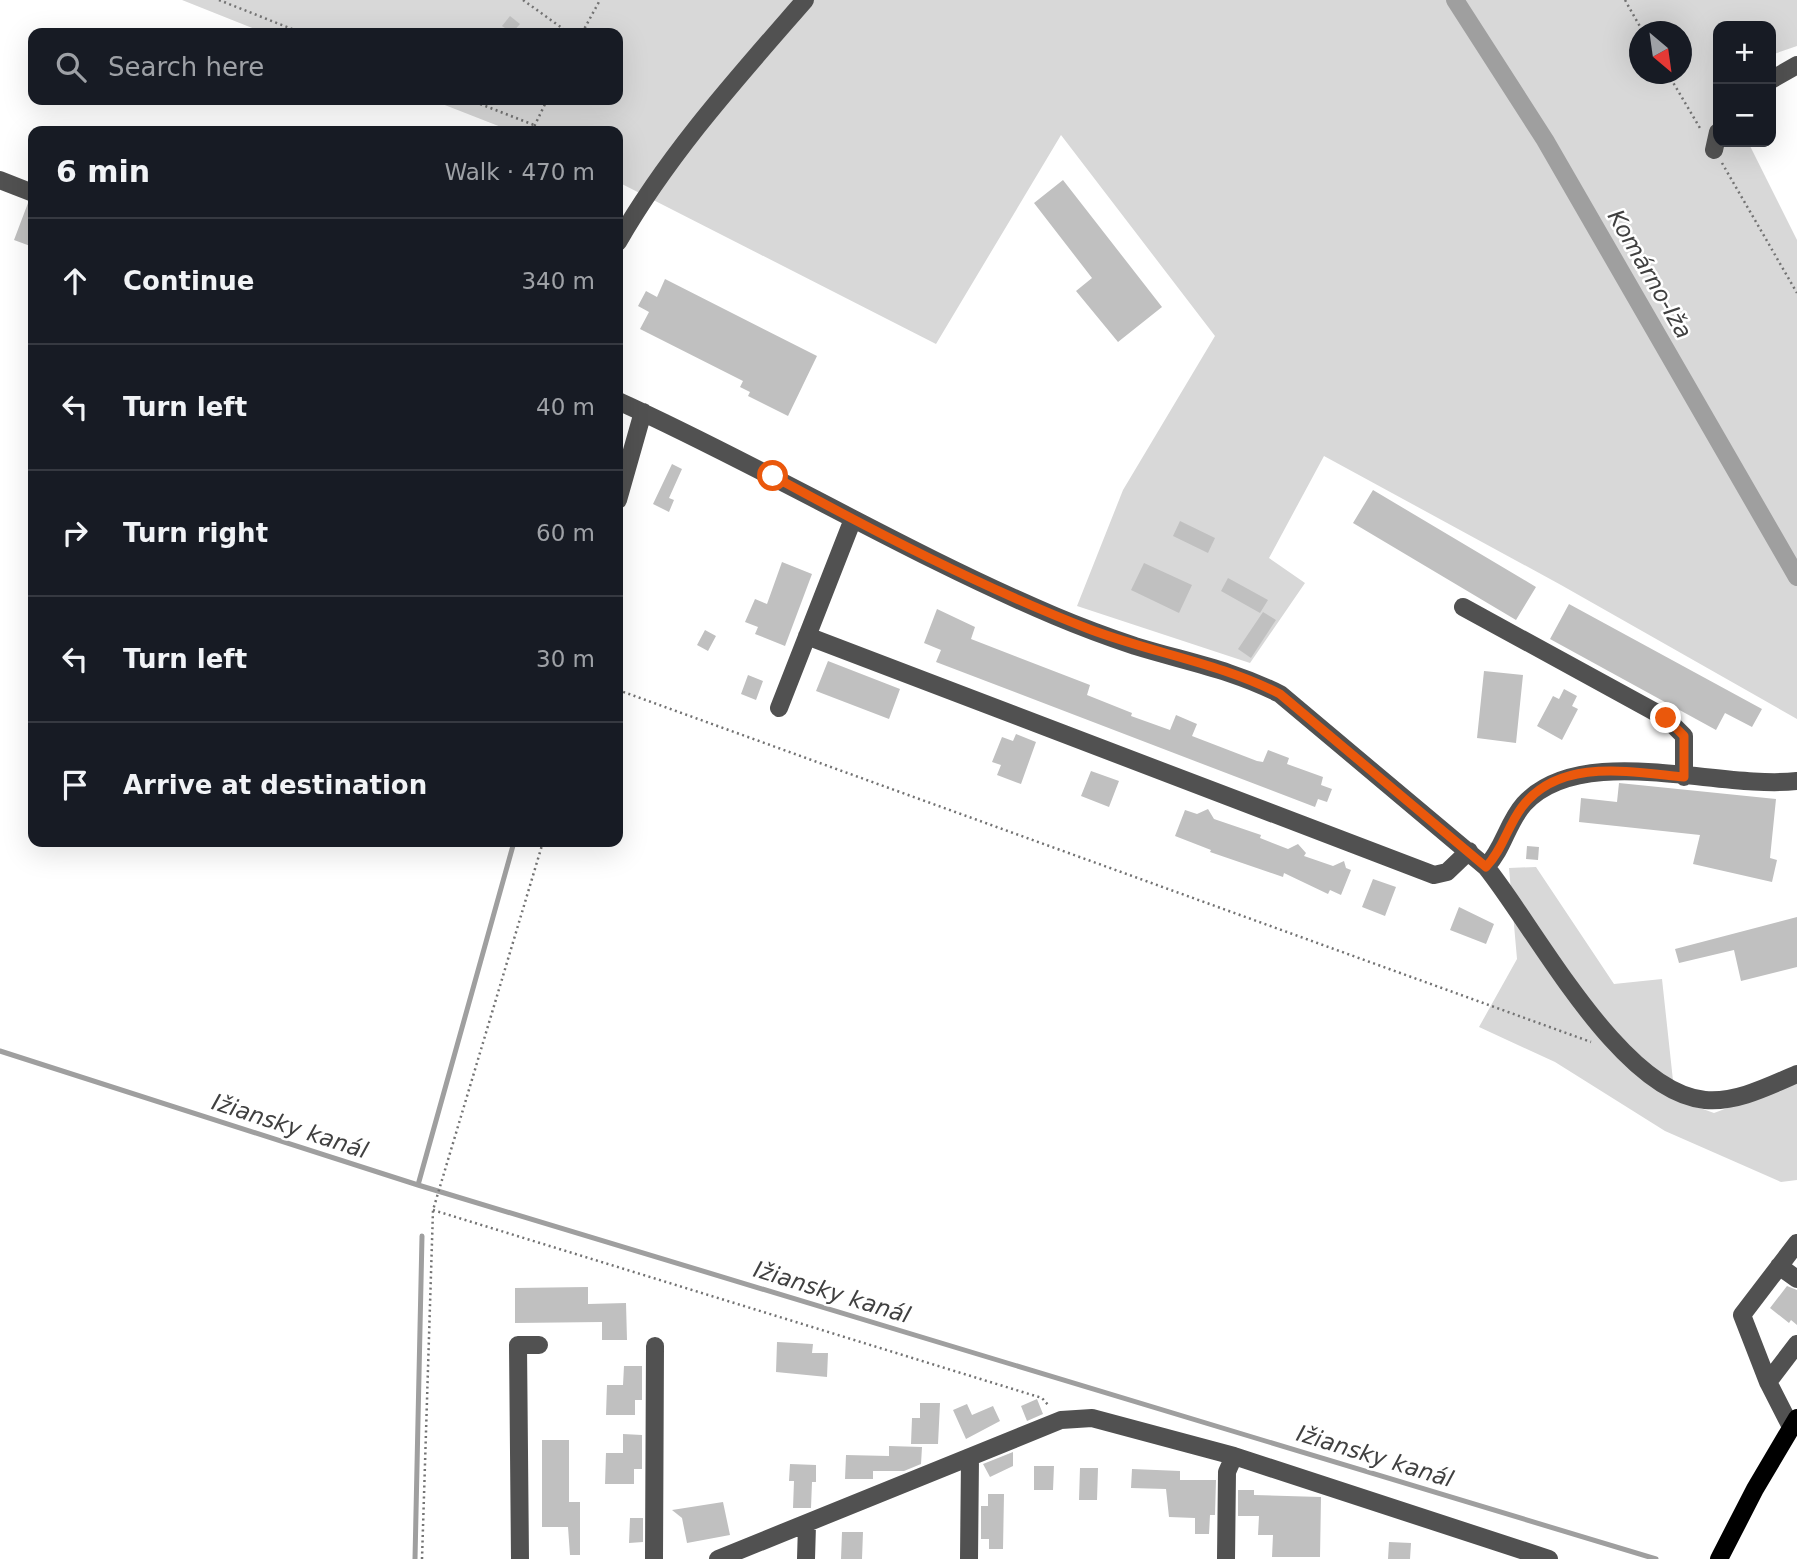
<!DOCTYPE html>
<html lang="en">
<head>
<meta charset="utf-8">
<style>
  body { margin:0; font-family:"DejaVu Sans",sans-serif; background:#242831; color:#f1f3f6 }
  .controls { position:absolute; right:21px; top:21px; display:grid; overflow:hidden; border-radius:14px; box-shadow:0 7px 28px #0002 }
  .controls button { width:63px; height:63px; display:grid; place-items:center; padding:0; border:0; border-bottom:2px solid #363941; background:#171b24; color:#f1f3f6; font:35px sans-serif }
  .compass { position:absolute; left:1629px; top:21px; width:63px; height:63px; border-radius:50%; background:#171b24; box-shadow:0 7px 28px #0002; rotate:151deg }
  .stop { position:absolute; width:21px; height:21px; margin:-16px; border:5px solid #ea580c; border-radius:50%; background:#fff }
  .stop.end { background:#ea580c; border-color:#fff; box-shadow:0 2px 7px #0008 }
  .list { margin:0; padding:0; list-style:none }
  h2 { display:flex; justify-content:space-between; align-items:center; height:91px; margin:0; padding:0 28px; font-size:30px }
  h2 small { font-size:23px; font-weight:400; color:#9ea1a6 }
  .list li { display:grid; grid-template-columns:46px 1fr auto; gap:21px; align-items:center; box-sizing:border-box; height:126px; padding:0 28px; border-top:2px solid #363941 }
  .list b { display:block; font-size:26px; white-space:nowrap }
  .list em { font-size:23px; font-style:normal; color:#9ea1a6 }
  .icon { flex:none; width:38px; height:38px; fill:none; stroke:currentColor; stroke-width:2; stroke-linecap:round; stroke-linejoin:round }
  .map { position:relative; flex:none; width:1797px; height:1559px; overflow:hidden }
  .search { position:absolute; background:#171b24; box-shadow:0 7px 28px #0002; left:28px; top:28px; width:595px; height:77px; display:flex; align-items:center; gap:18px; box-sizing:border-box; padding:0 24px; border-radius:14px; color:#9ea1a6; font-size:26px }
  .panel { position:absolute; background:#171b24; box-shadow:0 7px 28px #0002; left:28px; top:126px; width:595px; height:721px; border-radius:14px }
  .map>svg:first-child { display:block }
  .green { fill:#d8d8d8; fill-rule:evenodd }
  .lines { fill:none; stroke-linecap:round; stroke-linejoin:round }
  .stream { stroke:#9f9f9f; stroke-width:5 }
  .canal { stroke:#9f9f9f; stroke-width:18 }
  .building { fill:#c0c0c0 }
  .path { stroke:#737373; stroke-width:2.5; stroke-dasharray:2 3.5; stroke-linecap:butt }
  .minor { stroke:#515151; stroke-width:18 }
  .major { stroke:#000; stroke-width:18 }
  .route { stroke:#ea580c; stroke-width:9 }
  .labels { text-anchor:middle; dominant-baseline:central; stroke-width:5; stroke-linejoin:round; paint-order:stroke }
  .water-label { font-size:23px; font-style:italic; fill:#404040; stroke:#fff }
</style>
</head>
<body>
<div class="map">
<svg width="1797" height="1559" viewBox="0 0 1797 1559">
  <rect width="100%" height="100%" fill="#fff"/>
  <path class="green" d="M182,0H1797V46L1771,55V26H1718V142H1748L1797,240V719L1561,585L1324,456L1269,558L1305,583L1250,663L1077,606L1123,490L1215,336L1061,135L936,344L618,182V131H511L432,100H618V33H265ZM1640,32H1682V74H1640Z
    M1536,867L1614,984L1662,979L1675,1099L1714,1113L1797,1082V1180L1781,1182L1665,1131L1555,1062L1479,1027L1517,959L1509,868Z"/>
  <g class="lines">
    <path class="stream" d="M0,1051L418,1185L1656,1559
      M418,1185L514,842
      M415,1559L422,1236"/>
    <path class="canal" d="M1455,0L1545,140L1797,577"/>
  </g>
  <path class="building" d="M510,16L520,24L512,33L502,26Z
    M1063,180L1162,307L1118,342L1076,291L1092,278L1034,203Z
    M28,203L33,204V247L14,240Z
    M665,279L817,356L788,416L748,396L750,392L740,387L743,381L640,329L649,312L638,306L646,291L657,297Z
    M672,464L682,469L669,498L674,500L669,512L653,504Z
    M1373,490L1536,587L1516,620L1353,523Z
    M1180,521L1215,538L1208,553L1173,536Z
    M782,562L812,574L785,646L755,634L758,627L745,622L755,599L767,604Z
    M1144,563L1192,585L1179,613L1131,590Z
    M1228,578L1268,600L1260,613L1221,591Z
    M1569,604L1762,709L1752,727L1725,713L1716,730L1550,639Z
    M937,609L975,627L971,639L1090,685L1087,695L1132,713L1131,716L1170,730L1176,715L1197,724L1192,736L1257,761L1263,762L1268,750L1289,758L1287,764L1323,777L1321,785L1332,789L1327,802L1318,799L1315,807L936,662L941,650L924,643Z
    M1263,612L1276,620L1251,658L1238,649Z
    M705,630L716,636L708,651L697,645Z
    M828,661L900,689L889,719L816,691Z
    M1484,671L1523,675L1516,743L1477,738Z
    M748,675L763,681L756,700L741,694Z
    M1564,689L1577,696L1572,706L1578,709L1562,740L1537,726L1553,696L1559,699Z
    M1016,734L1036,742L1021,784L997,775L1001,765L992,762L1002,737L1013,741Z
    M1091,771L1119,781L1109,807L1081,796Z
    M1619,783L1776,799L1770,858L1777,860L1772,882L1693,864L1700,835L1579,822L1581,798L1617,802Z
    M1208,809L1214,819L1261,835L1260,838L1288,849L1298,844L1306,853L1304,856L1333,866L1344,861L1346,868L1351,870L1341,895L1330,890L1328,894L1284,873L1283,877L1210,852L1211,850L1175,836L1185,810L1197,814Z
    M1527,846L1539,847L1538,860L1526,859Z
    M1373,879L1396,887L1385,916L1362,907Z
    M1459,907L1494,924L1486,944L1450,930Z
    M1797,917V967L1741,981L1734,950L1679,963L1675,949Z
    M1787,1286L1797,1290V1325L1791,1320L1789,1323L1770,1308Z
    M588,1287V1304L626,1303L627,1340H602V1322L515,1323V1288Z
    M777,1342L813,1344L812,1353H828L827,1377L776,1372Z
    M624,1366H642V1400H635V1415H606L607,1385H623Z
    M1037,1399L1043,1414L1027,1421L1021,1406Z
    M920,1403H940L938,1444H911L912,1418H920Z
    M967,1404L972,1415L993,1406L1000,1421L966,1439L953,1410Z
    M623,1434L642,1435V1469H634V1484H605L606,1453H623Z
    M542,1440H569V1502H580V1555H570L568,1527H542Z
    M889,1446L922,1447L921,1464L904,1471H873V1479H845L846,1455L889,1456Z
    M1013,1452V1466L990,1477L983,1464Z
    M790,1464L816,1465V1482H812L811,1508H793L794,1481H789Z
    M1034,1466H1054L1053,1490H1034Z
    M1080,1468H1098L1097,1500H1079Z
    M1132,1469L1180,1471V1480H1216L1215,1515H1210L1209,1534H1195V1518L1169,1517L1166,1489L1131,1488Z
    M1238,1490H1254V1495L1321,1497L1320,1557H1272L1273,1535H1258L1259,1516H1238Z
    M988,1494H1004L1003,1549H989V1539H981V1506H988Z
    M723,1502L730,1535L687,1543L682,1518L672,1510Z
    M630,1518H643V1542L629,1543Z
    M842,1532H863L862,1559H841Z
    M1389,1542L1411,1543L1410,1559H1388Z"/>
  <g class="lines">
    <path class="path" d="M219,0L302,33
      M523,0L569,33
      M1625,0L1643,32
      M582,33L600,0
      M1668,74L1700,128
      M470,100L534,125
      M532,131L547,100
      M1722,163L1797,293
      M618,690L1591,1042
      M433,1210L1042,1398L1049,1406
      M422,1559L433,1210L543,842"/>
    <path class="minor" d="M1771,80L1797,65
      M1714,150L1718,132
      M0,180L33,193
      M618,242C669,153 738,77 805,0
      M618,401C766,468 906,553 1055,616C1081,627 1108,637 1135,646C1187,662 1230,669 1280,694L1486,867C1536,929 1620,1092 1705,1100C1736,1103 1769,1086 1797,1074
      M618,500L643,412
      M1463,607L1666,718L1684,736V777
      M807,636L1434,875L1447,872L1469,851
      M779,708L853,519
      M1486,867C1504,848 1507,823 1524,804C1582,741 1718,790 1797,781
      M1779,1266L1797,1279
      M1768,1382L1797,1344
      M1791,1427L1768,1382L1742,1315L1797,1243
      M520,1559L518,1345H539
      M654,1559L655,1346
      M718,1559L1061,1420L1092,1418L1234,1456L1549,1559
      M806,1559L807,1525
      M969,1559L970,1458
      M1226,1559L1227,1472L1234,1456"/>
    <path class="major" d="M1719,1559L1755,1489L1797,1418"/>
  </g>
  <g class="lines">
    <path class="route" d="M773,476C875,532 981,587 1089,629C1152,653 1220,663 1280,694L1486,867C1503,849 1507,827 1522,807C1560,757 1631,772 1684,777V736L1666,718"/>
  </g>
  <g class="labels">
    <g class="water-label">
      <text transform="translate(1650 274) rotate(60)">Komárno-Iža</text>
      <text transform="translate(290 1126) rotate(18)">Ižiansky kanál</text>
      <text transform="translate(832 1292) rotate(17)">Ižiansky kanál</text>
      <text transform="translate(1375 1456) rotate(17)">Ižiansky kanál</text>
    </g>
  </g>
</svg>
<div class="controls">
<button>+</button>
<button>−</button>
</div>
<svg class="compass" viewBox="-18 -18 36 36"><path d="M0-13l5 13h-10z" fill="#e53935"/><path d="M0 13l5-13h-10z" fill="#9ea1a6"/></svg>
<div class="stop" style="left:773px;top:476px"></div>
<div class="stop end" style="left:1666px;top:718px"></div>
<div class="search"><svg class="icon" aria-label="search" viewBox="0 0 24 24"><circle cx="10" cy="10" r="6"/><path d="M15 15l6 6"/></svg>Search here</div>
<section class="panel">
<h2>6 min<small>Walk · 470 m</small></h2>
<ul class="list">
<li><svg class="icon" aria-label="ahead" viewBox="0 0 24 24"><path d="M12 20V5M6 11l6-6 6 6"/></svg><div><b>Continue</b></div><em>340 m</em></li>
<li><svg class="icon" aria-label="left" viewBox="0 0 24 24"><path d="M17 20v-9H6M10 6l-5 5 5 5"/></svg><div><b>Turn left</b></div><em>40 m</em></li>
<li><svg class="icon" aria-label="right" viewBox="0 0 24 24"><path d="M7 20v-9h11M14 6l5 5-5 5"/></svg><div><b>Turn right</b></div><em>60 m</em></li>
<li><svg class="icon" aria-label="left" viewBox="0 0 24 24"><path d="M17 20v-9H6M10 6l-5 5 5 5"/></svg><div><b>Turn left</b></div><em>30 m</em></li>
<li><svg class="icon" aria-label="arrive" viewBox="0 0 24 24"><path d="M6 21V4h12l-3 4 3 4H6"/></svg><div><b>Arrive at destination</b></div></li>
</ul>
</section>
</div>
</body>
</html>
